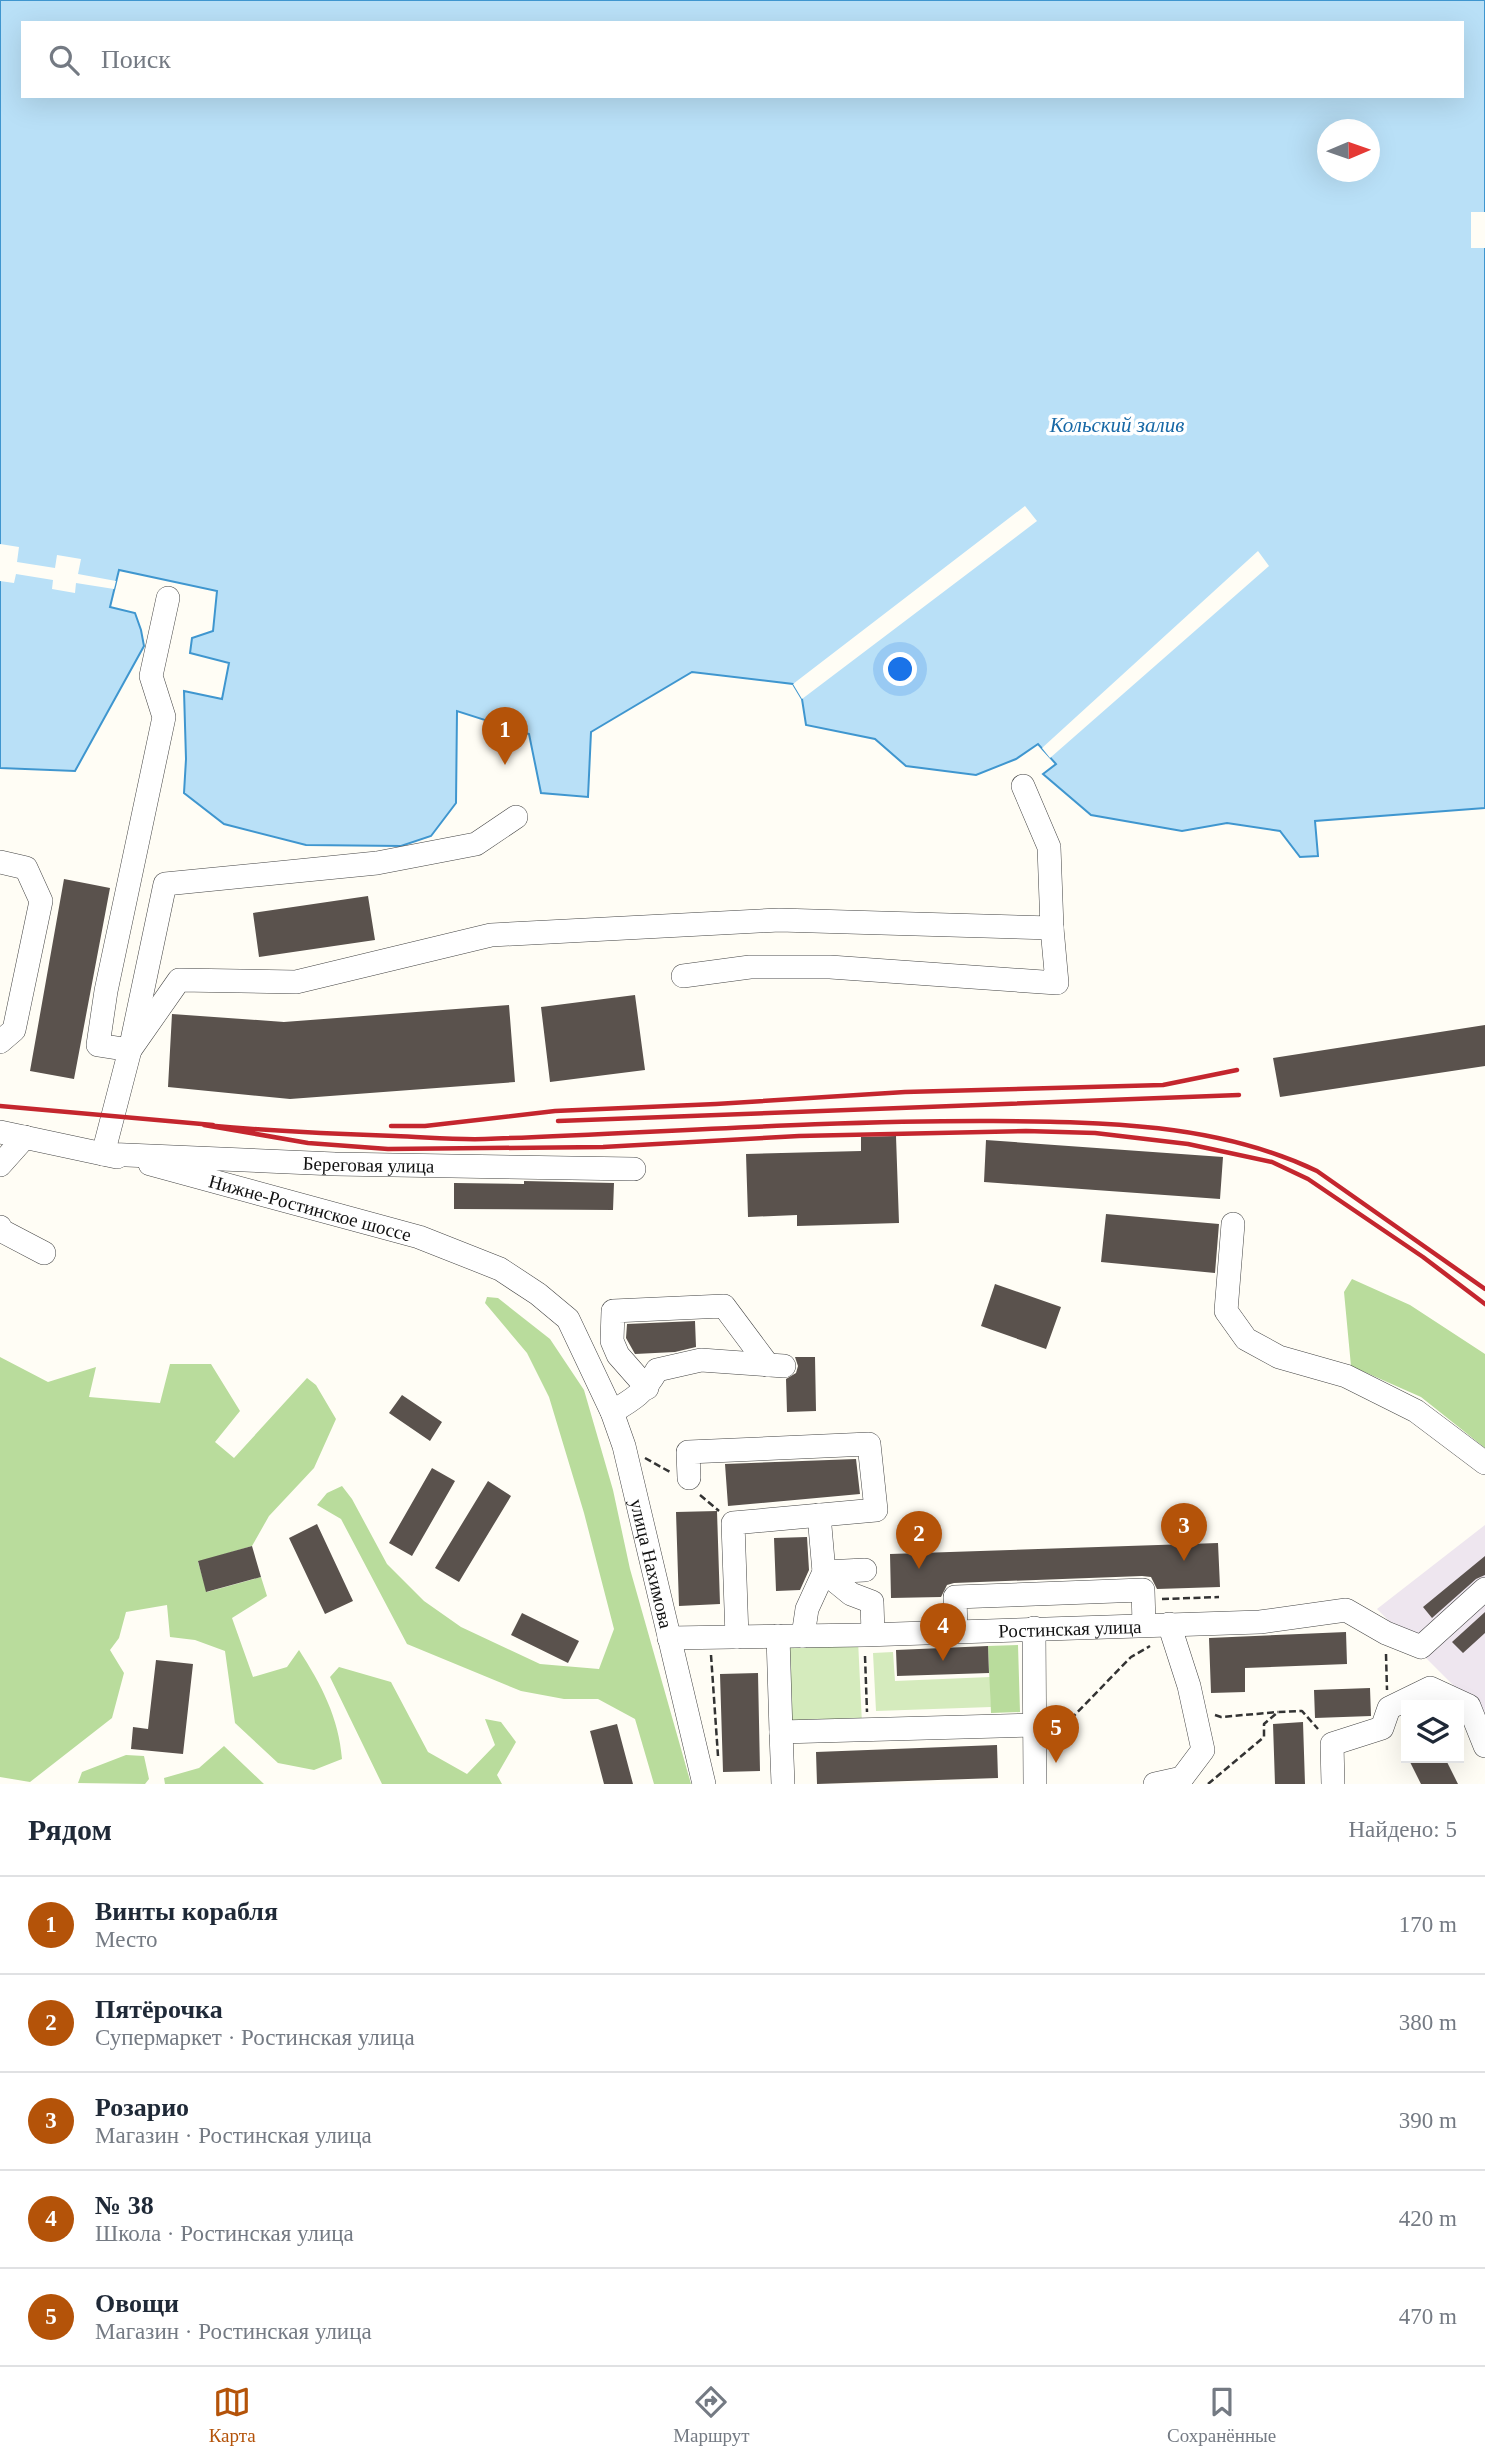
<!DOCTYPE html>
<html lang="ru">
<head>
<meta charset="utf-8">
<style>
  body { margin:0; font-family:"Times New Roman",serif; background:#f6f6f7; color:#1f2937 }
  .controls { position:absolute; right:21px; bottom:21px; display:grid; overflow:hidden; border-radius:0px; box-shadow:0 7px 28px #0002 }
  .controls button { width:63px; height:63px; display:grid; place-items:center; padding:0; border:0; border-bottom:2px solid #e0e1e3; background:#fff; color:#1f2937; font:35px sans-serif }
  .compass { position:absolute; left:1317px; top:119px; width:63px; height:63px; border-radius:50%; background:#fff; box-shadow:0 7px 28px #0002; rotate:88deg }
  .you { position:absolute; left:901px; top:670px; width:24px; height:24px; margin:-18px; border:5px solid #fff; border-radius:50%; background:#1a73e8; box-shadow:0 0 0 10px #1a73e833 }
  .badge { display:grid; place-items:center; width:46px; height:46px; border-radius:50%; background:#b45309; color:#fff; font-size:23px; font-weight:700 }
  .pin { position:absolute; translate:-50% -58px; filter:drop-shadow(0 2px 4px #0008) }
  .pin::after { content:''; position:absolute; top:37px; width:24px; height:21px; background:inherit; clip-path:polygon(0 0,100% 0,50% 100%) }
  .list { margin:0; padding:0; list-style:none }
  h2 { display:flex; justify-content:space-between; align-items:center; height:91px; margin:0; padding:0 28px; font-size:30px }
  h2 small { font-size:23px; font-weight:400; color:#747a83 }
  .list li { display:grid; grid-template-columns:46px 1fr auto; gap:21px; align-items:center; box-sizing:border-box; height:98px; padding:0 28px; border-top:2px solid #e0e1e3 }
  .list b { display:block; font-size:26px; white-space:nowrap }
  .list p { margin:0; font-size:23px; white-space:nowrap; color:#747a83 }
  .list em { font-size:23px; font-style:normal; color:#747a83 }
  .icon { flex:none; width:38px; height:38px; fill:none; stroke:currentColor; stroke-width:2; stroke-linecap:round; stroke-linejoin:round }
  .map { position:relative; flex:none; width:1485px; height:1784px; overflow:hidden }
  .search { position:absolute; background:#fff; box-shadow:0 7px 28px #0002; left:21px; right:21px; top:21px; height:77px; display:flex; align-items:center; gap:18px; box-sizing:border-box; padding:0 24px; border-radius:0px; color:#747a83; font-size:26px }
  .sheet { height:581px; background:#fff }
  nav { display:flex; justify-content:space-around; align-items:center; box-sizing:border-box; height:98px; border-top:2px solid #e0e1e3; background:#fff; font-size:19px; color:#747a83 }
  nav a { display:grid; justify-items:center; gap:4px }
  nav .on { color:#b45309 }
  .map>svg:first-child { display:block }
  .industrial { fill:#eee6ef }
  .green { fill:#d5ebbd }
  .forest { fill:#b9dc9c }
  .water { fill:#b9e0f7; stroke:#3f96cf; stroke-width:2; fill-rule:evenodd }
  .pier { fill:#fffdf5 }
  .building { fill:#5a524d }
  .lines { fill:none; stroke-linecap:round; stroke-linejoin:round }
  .minor-casing { stroke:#444; stroke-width:24 }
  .path { stroke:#333; stroke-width:2.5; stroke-dasharray:7 3.5; stroke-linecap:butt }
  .minor { stroke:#fff; stroke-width:23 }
  .rail { stroke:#c4262e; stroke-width:4.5 }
  .labels { text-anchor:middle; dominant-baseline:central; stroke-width:7; stroke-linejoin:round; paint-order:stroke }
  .street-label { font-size:19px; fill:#111; stroke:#fff }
  .water-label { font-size:21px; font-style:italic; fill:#1768a6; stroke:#fff }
</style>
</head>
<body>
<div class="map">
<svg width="1485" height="1784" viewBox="0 0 1485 1784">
  <rect width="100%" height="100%" fill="#fffdf5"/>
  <path class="industrial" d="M1485,1525V1715H1483L1377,1609Z"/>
  <path class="green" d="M858,1640L862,1724L785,1728L782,1644Z
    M893,1652L895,1681L990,1677L991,1707L876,1711L873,1653Z"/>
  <path class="forest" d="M1352,1279L1410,1305L1485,1354V1448L1421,1397L1351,1366L1344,1292Z
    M487,1297L498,1298L550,1339L584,1390L613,1490L630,1569L691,1784H654L635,1719L598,1699H564L521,1691L407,1644L341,1519L317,1505L327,1493L342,1486L352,1499L387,1564L424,1601L461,1627L540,1664L599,1669L614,1629L584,1513L549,1397L527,1353L485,1303Z
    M0,1357L48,1382L96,1367L89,1397L160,1403L170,1364H211L240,1411L215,1442L234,1458L307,1378L316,1385L336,1419L314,1468L269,1516L252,1546L198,1562L207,1592L261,1577L267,1596L232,1618L253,1677L287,1667L299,1650C321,1684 339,1718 342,1759L314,1770L278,1763L235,1723L225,1651L195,1640L170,1637L167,1605L126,1612L119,1638L110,1650L124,1673L112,1718L30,1782L0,1777Z
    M1018,1645L1020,1712L991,1713L988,1646Z
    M339,1667L391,1682L428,1752L467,1774L495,1745L485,1719L501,1722L516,1742L497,1775L502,1784H382L330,1677Z
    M224,1746L264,1784H165L164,1778L199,1768Z
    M126,1755L144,1756L149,1779L145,1784L78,1783L82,1772Z"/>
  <path class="water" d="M0,0H1485V808L1315,821L1318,856L1300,857L1280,831L1227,823L1182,831L1091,815L1043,774L1056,764L1038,744L1016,759L976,775L906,766L875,739L806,725L802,699L793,684L692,672L591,732L588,797L541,793L529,734L457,711L456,803L431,836L401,846L306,845L224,824L184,793L186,759L184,691L222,699L229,663L190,653L192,638L213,631L217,591L119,570L110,607L135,613L141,630L144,646L75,771L0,768ZM23,23H1462V96H23ZM1328,130H1370V172H1328Z"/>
  <path class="pier" d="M1471,212H1485V248H1471Z
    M1025,506L1037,521L802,699L793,684Z
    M0,544L19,547L17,562L55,568L57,555L81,559L78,574L116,581L114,589L76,583L75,593L52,589L53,580L16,574L14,583L0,581Z
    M1258,551L1269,566L1050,758L1042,748Z"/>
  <path class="building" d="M64,879L110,888L74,1079L30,1071Z
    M368,896L375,940L259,957L253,913Z
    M635,995L645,1070L550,1082L541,1007Z
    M509,1005L515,1082L290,1099L168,1087L172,1014L284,1022Z
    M1485,1025V1066L1280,1097L1273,1058Z
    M896,1136L899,1223L797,1226V1215L748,1217L746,1154L861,1151V1137Z
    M986,1140L1223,1157L1220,1199L984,1182Z
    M524,1181L614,1183L613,1210L454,1209V1183L524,1184Z
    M1106,1214L1219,1224L1215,1273L1101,1262Z
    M995,1284L1061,1307L1046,1349L981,1326Z
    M695,1321L696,1347L675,1352L635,1354L626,1338L627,1324Z
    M795,1357H815L816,1411L787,1412L786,1379L796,1373L798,1366Z
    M402,1395L442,1422L430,1441L389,1413Z
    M856,1459L860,1494L728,1506L725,1464Z
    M432,1468L455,1481L412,1556L389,1543Z
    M488,1481L511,1496L459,1582L435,1568Z
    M717,1511L720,1604L679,1606L676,1512Z
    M317,1524L353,1601L325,1614L289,1538Z
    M807,1537L809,1570L800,1590L776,1591L774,1538Z
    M1218,1543L1220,1587L1157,1589L1151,1577L1142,1576L954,1583L947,1585L941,1597L891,1598L890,1554Z
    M252,1546L261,1577L206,1592L198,1561Z
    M1485,1556V1575L1476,1579L1432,1618L1423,1607Z
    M1485,1612V1633L1463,1653L1452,1642Z
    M522,1613L579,1641L568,1663L511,1635Z
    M1346,1632L1347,1664L1245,1668V1692L1211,1693L1209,1638Z
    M988,1646L989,1673L897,1676L896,1650Z
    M156,1660L193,1664L183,1754L131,1749L133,1727L148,1729Z
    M758,1673L760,1771L723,1772L720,1674Z
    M1370,1688L1371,1716L1315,1718L1314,1690Z
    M1303,1722L1305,1784H1275L1273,1724Z
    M617,1724L633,1784H604L590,1731Z
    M997,1745L998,1778L817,1784L816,1752Z
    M1408,1758H1445L1458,1784H1421Z"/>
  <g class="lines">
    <defs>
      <g id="minor">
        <path d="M168,598L151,676L164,717L106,991L98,1045L130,1050L179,980L296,982L491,935L779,920L1052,928L1049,847L1023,786"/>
        <path id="s1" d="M516,817L476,844L377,863L165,884L130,1050L103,1154L335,1164L634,1169"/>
        <path d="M0,862L26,868L41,901L14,1030L0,1042"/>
        <path d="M683,976L750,967H830L1057,983L1052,928"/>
        <path d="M0,1132L117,1157"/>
        <path id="s2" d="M150,1164L419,1237L500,1269L538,1294L568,1319L612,1412L624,1446L704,1784"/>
        <path d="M0,1165L25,1137"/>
        <path d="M1233,1224L1226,1311L1246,1339L1279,1357L1346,1376L1416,1411L1485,1463"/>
        <path d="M0,1227L2,1231L44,1253"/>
        <path d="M647,1388L618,1355L612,1341L613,1311L724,1306L768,1365"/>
        <path d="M612,1412C634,1399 644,1393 657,1370L701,1360L784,1366"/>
        <path d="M689,1478L688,1452L869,1444L876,1510L733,1523L737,1637"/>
        <path d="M824,1572L851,1594L872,1602L873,1634"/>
        <path d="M824,1572L865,1570"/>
        <path d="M1034,1628L1035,1784"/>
        <path d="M956,1631L955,1597L1143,1590L1144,1624"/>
        <path d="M778,1636L781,1732L1034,1725"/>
        <path d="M803,1636L807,1609L824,1572L819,1515"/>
        <path id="s3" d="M669,1638L864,1635L1260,1622L1346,1610L1386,1633L1421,1647L1485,1589"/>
        <path d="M781,1732L783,1784"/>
        <path d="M1155,1784L1182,1778L1203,1750L1189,1686L1169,1624"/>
        <path d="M1333,1784L1332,1744L1382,1728L1389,1708L1430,1688L1469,1706L1485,1746"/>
      </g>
    </defs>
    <use href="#minor" class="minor-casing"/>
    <path class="path" d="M645,1458L670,1472
      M700,1495L719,1511
      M1162,1599L1219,1597
      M1386,1654L1387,1690
      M711,1655L718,1756
      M865,1656L867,1712
      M1215,1715L1221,1717L1278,1712
      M1053,1728L1063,1727L1131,1657L1150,1646
      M1208,1784L1264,1737V1724L1278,1712L1302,1711L1318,1729"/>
    <use href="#minor" class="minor"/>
    <path class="rail" d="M0,1106L213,1125
      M558,1121L1239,1095
      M391,1126H425L555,1111L716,1104L905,1092L1163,1085L1237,1070
      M1485,1289L1317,1171C1212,1121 1094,1122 980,1121C815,1121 650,1133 485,1139C455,1140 425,1137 395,1136C331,1134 268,1131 204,1125L308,1143L388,1149L603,1147L799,1136L1026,1131L1095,1133L1188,1144L1272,1162L1308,1179L1423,1257L1485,1304"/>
  </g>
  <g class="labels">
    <g class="street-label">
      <text stroke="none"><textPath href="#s1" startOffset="905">Береговая улица</textPath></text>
      <text stroke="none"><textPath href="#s2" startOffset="166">Нижне-Ростинское шоссе</textPath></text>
      <text stroke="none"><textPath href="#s2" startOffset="710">улица Нахимова</textPath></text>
      <text stroke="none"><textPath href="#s3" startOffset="401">Ростинская улица</textPath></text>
    </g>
    <g class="water-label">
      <text x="1117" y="425">Кольский залив</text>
    </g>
  </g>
</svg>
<div class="controls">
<button><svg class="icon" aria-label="layers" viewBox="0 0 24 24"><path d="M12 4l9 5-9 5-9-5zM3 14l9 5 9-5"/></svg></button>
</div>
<svg class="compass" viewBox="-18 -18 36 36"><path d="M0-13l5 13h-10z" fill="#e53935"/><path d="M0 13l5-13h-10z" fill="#747a83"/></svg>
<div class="you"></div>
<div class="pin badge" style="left:505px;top:765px">1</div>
<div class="pin badge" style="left:919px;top:1569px">2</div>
<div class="pin badge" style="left:1184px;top:1561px">3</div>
<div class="pin badge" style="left:943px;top:1661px">4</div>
<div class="pin badge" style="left:1056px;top:1763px">5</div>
<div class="search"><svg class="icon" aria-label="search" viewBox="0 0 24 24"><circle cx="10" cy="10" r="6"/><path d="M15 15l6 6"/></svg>Поиск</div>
</div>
<section class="sheet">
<h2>Рядом<small>Найдено: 5</small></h2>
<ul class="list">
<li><span class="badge">1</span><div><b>Винты корабля</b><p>Место</p></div><em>170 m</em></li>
<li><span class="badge">2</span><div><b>Пятёрочка</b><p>Супермаркет · Ростинская улица</p></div><em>380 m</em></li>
<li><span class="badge">3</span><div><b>Розарио</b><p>Магазин · Ростинская улица</p></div><em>390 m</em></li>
<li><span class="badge">4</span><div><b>№ 38</b><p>Школа · Ростинская улица</p></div><em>420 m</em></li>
<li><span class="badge">5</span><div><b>Овощи</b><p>Магазин · Ростинская улица</p></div><em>470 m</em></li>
</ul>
</section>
<nav>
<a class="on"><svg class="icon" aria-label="map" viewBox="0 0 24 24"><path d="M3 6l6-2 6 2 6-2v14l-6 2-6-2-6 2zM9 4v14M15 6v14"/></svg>Карта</a>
<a><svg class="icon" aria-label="directions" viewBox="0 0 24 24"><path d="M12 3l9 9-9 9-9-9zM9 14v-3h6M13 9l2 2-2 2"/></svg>Маршрут</a>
<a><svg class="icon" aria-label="saved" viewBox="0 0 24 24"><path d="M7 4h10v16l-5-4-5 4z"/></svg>Сохранённые</a>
</nav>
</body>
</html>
